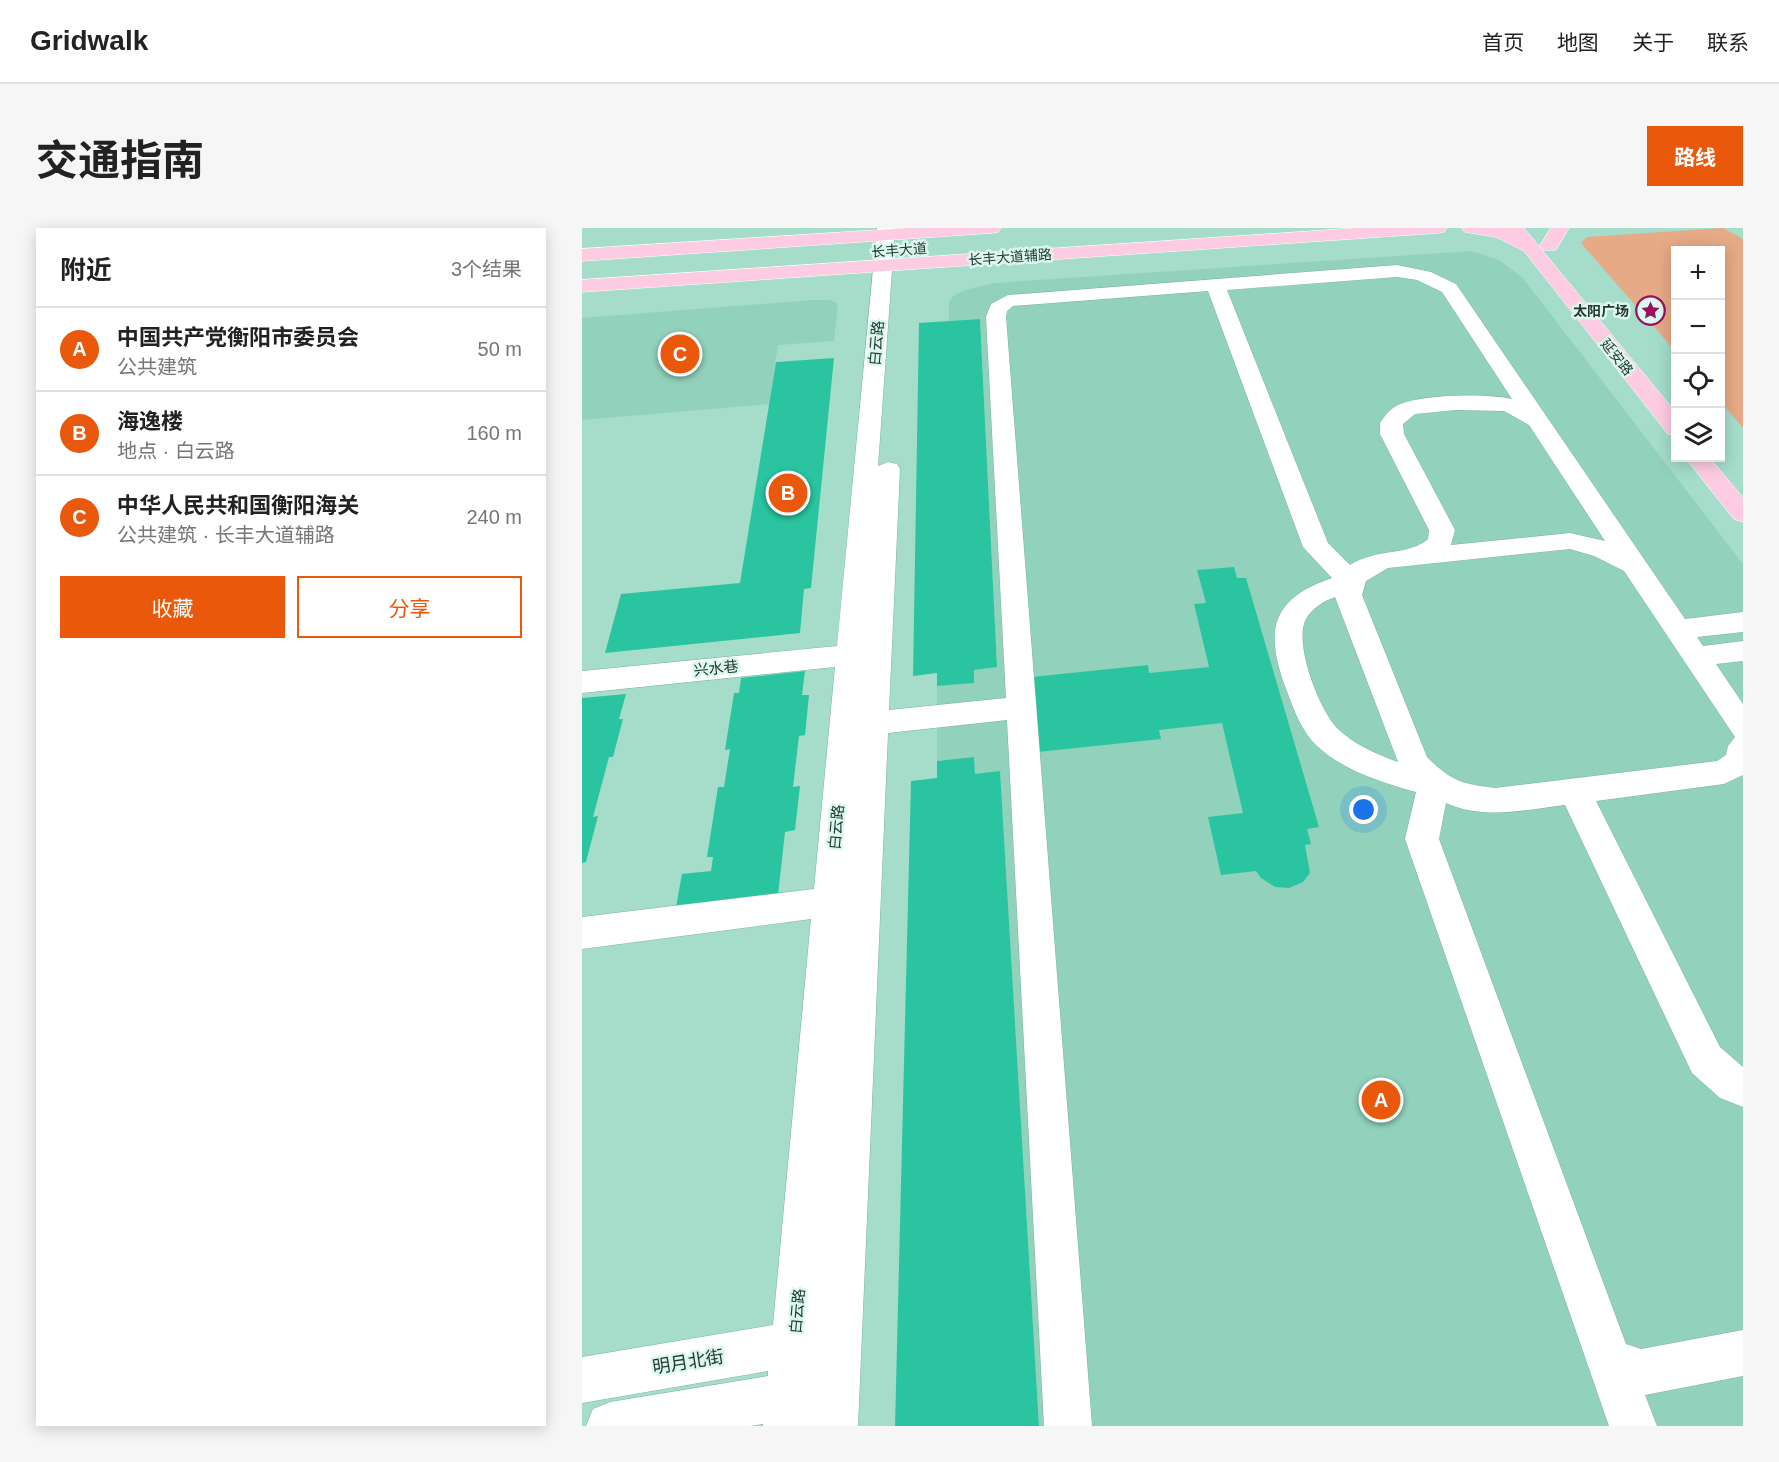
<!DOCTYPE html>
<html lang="zh">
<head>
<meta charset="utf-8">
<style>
  body { margin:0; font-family:Helvetica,"Noto Sans SC",sans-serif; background:#f6f6f6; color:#222 }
  .controls { position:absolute; right:18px; top:18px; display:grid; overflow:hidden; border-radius:0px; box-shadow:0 3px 15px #0003 }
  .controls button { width:54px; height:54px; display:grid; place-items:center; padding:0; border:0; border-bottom:2px solid #e0e0e0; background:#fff; color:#222; font:30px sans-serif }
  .you { position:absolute; left:782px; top:582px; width:21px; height:21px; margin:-15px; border:4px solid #fff; border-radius:50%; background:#1a73e8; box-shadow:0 0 0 9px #1a73e833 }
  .badge { display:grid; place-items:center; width:39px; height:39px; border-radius:50%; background:#ea580c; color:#fff; font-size:20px; font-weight:700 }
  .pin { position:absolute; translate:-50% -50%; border:3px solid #fff; box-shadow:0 2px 6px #0006 }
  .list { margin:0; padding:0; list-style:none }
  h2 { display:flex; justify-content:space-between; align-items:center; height:78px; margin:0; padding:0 24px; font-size:26px }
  h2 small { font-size:20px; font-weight:400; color:#767676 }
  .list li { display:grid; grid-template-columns:39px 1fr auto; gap:18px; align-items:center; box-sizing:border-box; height:84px; padding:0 24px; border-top:2px solid #e0e0e0 }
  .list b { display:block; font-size:22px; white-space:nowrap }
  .list p { margin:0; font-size:20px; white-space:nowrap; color:#767676 }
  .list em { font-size:20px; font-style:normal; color:#767676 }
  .actions { display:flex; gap:12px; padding:18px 24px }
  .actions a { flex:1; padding:14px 0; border:2px solid #ea580c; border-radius:0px; text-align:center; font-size:21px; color:#ea580c }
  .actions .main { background:#ea580c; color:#fff }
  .icon { flex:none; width:33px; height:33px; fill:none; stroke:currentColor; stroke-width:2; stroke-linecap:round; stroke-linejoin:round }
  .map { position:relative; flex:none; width:1161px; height:1198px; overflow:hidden; border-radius:0px }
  header { display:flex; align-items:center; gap:36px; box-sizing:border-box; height:84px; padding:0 30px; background:#fff; border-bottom:2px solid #e0e0e0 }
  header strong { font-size:28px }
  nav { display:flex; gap:33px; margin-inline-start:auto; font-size:21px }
  .intro { display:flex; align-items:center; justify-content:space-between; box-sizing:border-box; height:144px; padding:0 36px }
  h1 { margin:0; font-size:42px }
  .button { padding:15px 27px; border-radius:0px; background:#ea580c; color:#fff; font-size:21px; font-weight:700 }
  main { display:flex; gap:36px; padding:0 36px }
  aside { flex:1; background:#fff; border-radius:0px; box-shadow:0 3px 15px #0003 }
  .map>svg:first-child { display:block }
  .built { fill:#92d2bc }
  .green { fill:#e6aa87 }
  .building { fill:#2ac5a0 }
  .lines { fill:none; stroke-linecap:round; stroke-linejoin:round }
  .minor-casing { stroke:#7db3a1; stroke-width:1 }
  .major-casing { stroke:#fff; stroke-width:1 }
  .minor { fill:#fff; fill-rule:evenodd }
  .major { fill:#fdcce2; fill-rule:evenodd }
  .labels { text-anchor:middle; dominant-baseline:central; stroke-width:5; stroke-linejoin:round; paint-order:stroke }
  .far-street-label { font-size:14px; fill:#1f352e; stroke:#dcf7ed }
  .far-poi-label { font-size:14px; font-weight:bold; fill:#1f352e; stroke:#dcf7ed; text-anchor:end }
  .street-label { font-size:15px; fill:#1f352e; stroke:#dcf7ed }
  .near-street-label { font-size:18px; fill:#1f352e; stroke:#dcf7ed }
</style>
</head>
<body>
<header>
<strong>Gridwalk</strong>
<nav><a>首页</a><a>地图</a><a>关于</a><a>联系</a></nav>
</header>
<div class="intro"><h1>交通指南</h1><a class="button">路线</a></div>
<main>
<aside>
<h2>附近<small>3个结果</small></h2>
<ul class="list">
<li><span class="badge">A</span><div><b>中国共产党衡阳市委员会</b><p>公共建筑</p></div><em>50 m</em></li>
<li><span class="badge">B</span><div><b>海逸楼</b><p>地点 · 白云路</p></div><em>160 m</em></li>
<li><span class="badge">C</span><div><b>中华人民共和国衡阳海关</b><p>公共建筑 · 长丰大道辅路</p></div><em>240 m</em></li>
</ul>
<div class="actions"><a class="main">收藏</a><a>分享</a></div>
</aside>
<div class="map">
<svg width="1161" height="1198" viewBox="0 0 1161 1198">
  <rect width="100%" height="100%" fill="#a5ddca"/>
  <path class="built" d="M890,23L917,32L940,49L1161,336V1198H457L418,544L393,546L392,529L355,533V458L391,455L392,442L415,439L398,91L367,93V75L371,68L383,62L413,55Z
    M230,72H248L256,76L252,113L196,117L187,176L0,192V90Z"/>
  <path class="green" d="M1141,0L1161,11V200L1139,174L1138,22H1094L1093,123L999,15L1005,9Z"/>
  <path class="building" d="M398,91L415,439L392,442V455L355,458V445L331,448L337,95Z
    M252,130L229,360L222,361L218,405L23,425L39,366L158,355L194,134Z
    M652,339L655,350H664L737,599L725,601L729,616L723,617L728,645L721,654L707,660L693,659L679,650L674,643L639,647L626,589L661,585L640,495L577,502L579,511L456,524L450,449L566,437L567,445L627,439L612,376L624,375L615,342Z
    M223,443L220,467H227L223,507L217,508L211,559L218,558L213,602L203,604L196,667L94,679L100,646L129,643L131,629H125L136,559H142L148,521L143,522L152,465H157L159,450Z
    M44,466L37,491H41L31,529H27L11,589L16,588L4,634L0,635V470Z
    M392,529L393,546L418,543L457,1198H313L329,553L355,550V533Z"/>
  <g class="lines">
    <defs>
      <path id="minor" d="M295,0H313L296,238L306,234L315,236L318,241L307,482L424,470L404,89L409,76L426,67L815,37L849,44L874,56L1103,391L1161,384V404L1115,409L1121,418L1161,413V433L1134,436L1161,476V547L1142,556L1014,573L1138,819L1161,839V879L1138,870L1110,845L983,577C943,582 902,592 864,575L857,611L1044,1116L1059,1121L1161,1102V1148L1063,1167L1075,1198H1027L823,611L834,564C799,554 762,543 735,518C721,505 712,483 706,466C683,407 685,372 750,350L721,319L626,63L431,78L425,83L424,89L510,1198H462L425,492L306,505L276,1198H181V1196L169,1198H4L11,1181L28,1174L186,1148V1143L0,1175V1129L191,1097L229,691L0,721V689L232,661L253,439L0,465V443L255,418ZM815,49L835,52L860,64L930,171C905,165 836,166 814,178C807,182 802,189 798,195V206L847,302L846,311C827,328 794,320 768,337L746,315L645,62ZM874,182L922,183L947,197L1023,313L988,305L869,317L873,302L822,206L821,196L833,186ZM988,321L1012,328L1042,343L1153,509L1146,518L1144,527L1135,533L913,560C880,556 869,553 845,529L780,367L784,353L806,340ZM753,369L816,534C794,526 771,516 755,500C737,482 711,414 724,391C730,380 742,373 753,369Z"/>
      <path id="major" d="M327,0H419L416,4L410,5L0,33V21Z
        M776,0H865L862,4L856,5L0,64V52Z
        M880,0H942L1094,185V208L1086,206L942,23L914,9L883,4Z
        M969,0H987L974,22H960L958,18Z
        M1104,230H1128L1161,270V294L1152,291Z"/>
    </defs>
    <use href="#minor" class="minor-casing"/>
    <use href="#major" class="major-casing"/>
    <use href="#minor" class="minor"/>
    <use href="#major" class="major"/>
  </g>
  <defs>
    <symbol id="sight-ring" viewBox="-11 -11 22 22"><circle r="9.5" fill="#dcf7ed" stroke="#9a0f62" stroke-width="1.5"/><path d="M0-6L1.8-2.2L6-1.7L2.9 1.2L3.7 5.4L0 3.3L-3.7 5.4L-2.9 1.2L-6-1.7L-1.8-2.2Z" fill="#9a0f62"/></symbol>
  </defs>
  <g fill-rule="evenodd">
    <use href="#sight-ring" x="1052" y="66" width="33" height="33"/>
  </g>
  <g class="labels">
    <g class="far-street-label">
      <text transform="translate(317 22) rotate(-4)">长丰大道</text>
      <text transform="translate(428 29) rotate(-4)">长丰大道辅路</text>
      <text transform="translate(1035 129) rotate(51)">延安路</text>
    </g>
    <g class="far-poi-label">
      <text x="1047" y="83">太阳广场</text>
    </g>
    <g class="street-label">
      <text transform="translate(294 115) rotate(-85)">白云路</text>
      <text transform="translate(134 440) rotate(-6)">兴水巷</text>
      <text transform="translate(254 599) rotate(-85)">白云路</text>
      <text transform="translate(215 1083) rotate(-85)">白云路</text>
    </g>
    <g class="near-street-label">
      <text transform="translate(106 1134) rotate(-9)">明月北街</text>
    </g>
  </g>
</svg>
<div class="controls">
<button>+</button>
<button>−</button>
<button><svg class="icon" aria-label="locate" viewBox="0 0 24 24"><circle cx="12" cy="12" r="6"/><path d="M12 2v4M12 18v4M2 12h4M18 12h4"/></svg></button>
<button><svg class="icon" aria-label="layers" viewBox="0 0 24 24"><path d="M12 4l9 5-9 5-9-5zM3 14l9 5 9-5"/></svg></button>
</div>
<div class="you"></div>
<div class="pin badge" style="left:799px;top:872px">A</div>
<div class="pin badge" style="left:206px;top:265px">B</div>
<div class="pin badge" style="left:98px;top:126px">C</div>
</div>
</main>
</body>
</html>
